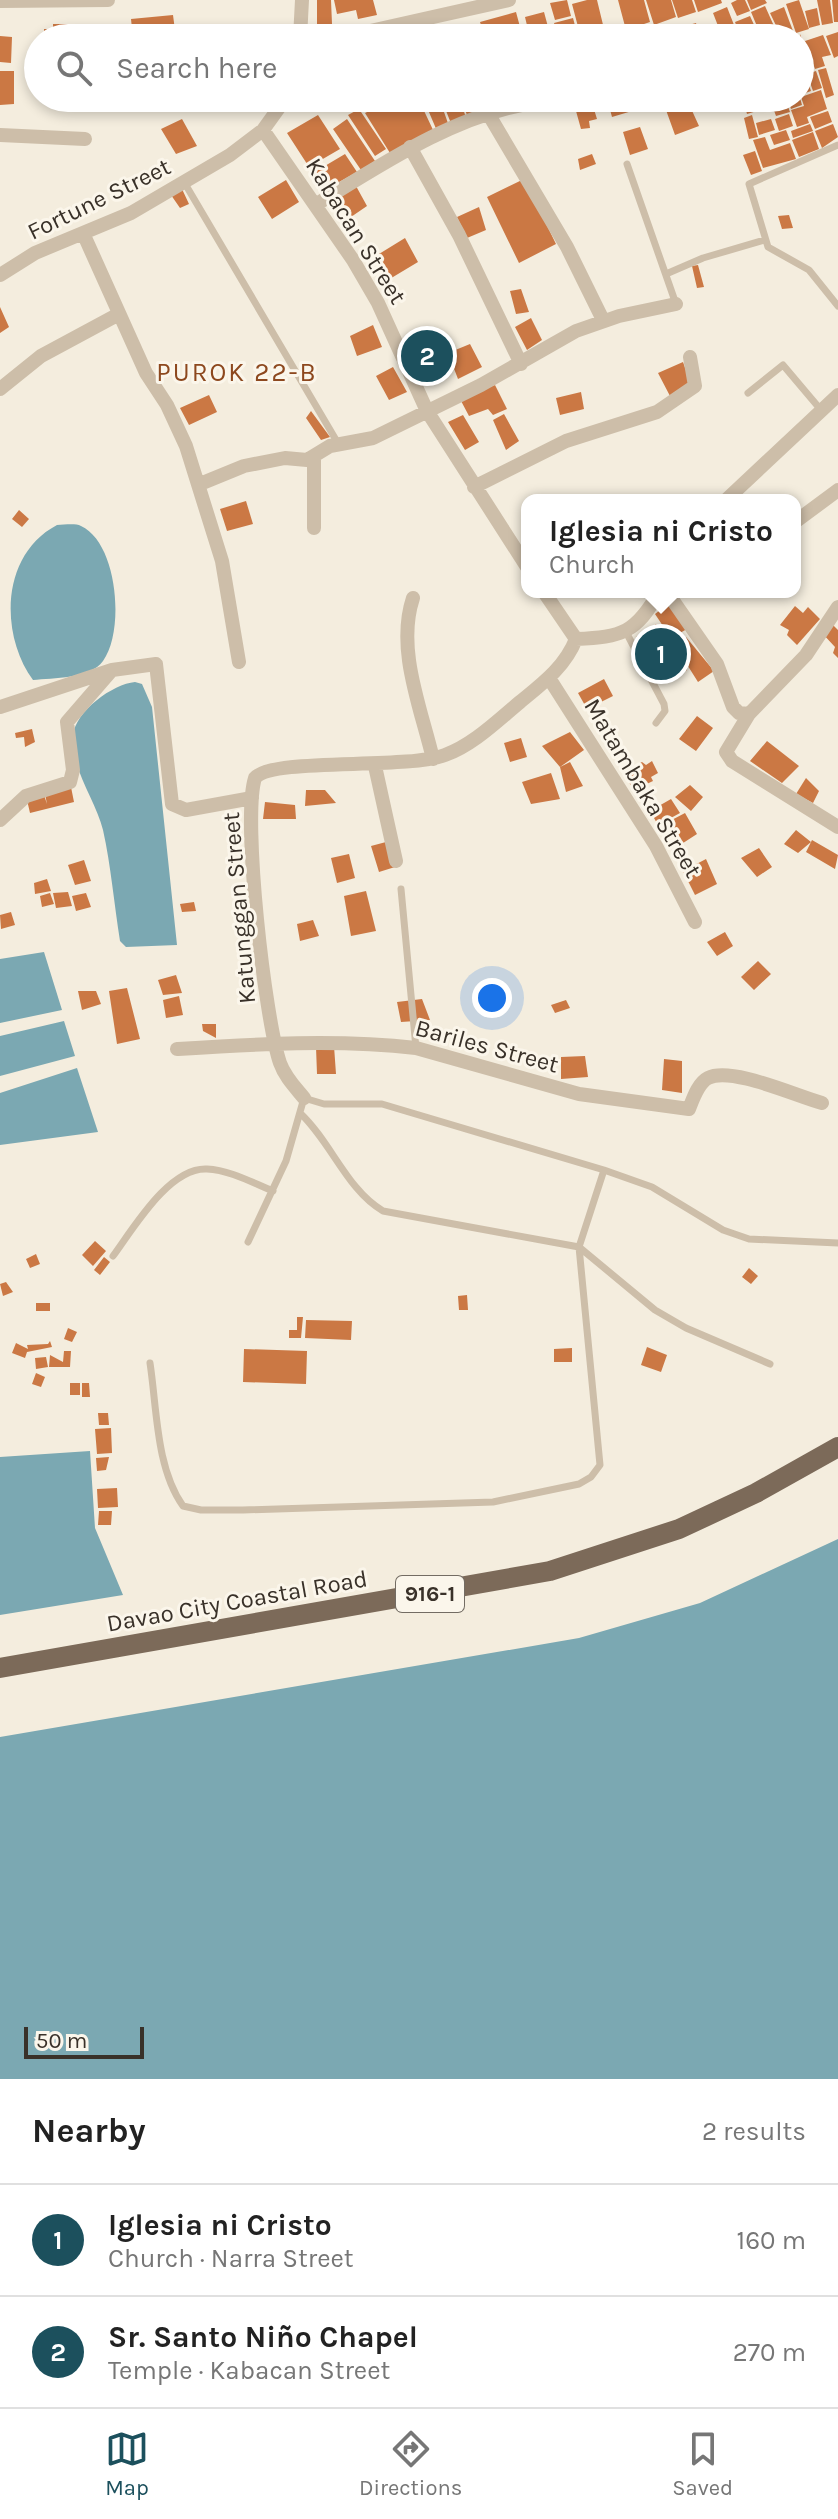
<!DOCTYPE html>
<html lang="en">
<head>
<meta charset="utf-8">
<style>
  body { margin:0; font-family:Karla,sans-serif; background:#f2f2f2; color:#222 }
  .scale { position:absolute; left:24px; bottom:20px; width:120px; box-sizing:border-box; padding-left:8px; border:4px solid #393129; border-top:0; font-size:22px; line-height:28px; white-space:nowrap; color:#393129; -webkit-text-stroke:6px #fbf6eb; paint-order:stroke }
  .you { position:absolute; left:492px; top:998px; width:28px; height:28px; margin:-20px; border:6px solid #fff; border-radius:50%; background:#1a73e8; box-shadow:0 0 0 12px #1a73e833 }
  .badge { display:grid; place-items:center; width:52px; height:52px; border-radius:50%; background:#1c505d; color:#fff; font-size:26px; font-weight:700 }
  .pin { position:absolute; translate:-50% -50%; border:4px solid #fff; box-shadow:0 2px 8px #0006 }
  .popup { position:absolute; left:521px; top:494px; width:280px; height:104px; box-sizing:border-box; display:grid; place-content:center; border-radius:16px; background:#fff; filter:drop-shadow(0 2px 6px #0005); font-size:26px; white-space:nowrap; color:#767676 }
  .popup b { font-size:30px; color:#222 }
  .popup::after { content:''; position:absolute; left:50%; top:100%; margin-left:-16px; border:16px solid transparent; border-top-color:#fff }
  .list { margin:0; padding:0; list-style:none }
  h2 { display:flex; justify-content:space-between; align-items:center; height:104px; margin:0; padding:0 32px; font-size:34px }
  h2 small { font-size:26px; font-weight:400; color:#767676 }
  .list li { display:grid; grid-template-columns:52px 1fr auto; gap:24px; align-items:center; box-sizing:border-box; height:112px; padding:0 32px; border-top:2px solid #e0e0e0 }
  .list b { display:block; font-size:30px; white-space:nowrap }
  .list p { margin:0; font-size:26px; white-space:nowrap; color:#767676 }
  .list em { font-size:26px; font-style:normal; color:#767676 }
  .icon { flex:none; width:44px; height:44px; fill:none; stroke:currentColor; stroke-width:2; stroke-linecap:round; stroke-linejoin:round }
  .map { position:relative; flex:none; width:838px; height:2079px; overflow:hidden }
  .search { position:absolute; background:#fff; box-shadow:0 4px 12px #0003; left:24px; right:24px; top:24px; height:88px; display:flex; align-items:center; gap:20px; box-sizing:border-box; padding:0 28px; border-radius:44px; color:#767676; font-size:30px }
  .sheet { height:328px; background:#fff }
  nav { display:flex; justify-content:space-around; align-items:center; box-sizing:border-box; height:112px; border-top:2px solid #e0e0e0; background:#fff; font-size:22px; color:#767676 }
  nav a { display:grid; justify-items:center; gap:4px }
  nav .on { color:#1c505d }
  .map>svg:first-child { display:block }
  .water { fill:#7ba8b2 }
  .building { fill:#cb7844 }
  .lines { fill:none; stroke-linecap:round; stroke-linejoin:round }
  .service { stroke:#cdbea9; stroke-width:7 }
  .minor { stroke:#cdbea9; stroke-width:14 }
  .primary { stroke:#7c6a59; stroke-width:20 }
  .labels { text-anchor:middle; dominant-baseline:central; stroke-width:6; stroke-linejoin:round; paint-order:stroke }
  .shield { fill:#fbf6eb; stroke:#736c63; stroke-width:2 }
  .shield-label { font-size:22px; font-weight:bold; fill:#393129 }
  .street-label { font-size:24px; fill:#393129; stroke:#fbf6eb }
  .neighbourhood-label { font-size:26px; letter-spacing:2px; fill:#8d481e; stroke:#fbf6eb }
</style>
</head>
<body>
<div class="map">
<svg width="838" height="2079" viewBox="0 0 838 2079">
  <rect width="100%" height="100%" fill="#f4edde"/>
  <path class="water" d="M57,525C64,525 75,523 81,526C118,543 125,631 103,661C90,679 53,678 33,680C0,635 0,555 57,525Z
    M135,682L142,684L152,707L177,945L126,947L120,941C114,904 111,866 103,830C96,801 70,767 73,736C75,711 113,684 135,682Z
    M44,952L62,1010L0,1023V959Z
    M64,1021L75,1056L0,1076V1036Z
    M77,1068L98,1132L0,1145V1093Z
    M90,1451L95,1528L123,1595L0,1615V1457Z
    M838,1539V2079H0V1737L579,1638L700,1603Z"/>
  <path class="building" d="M317,0H331L332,24H317Z
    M334,0H373L377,15L358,19L356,10L337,14Z
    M567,0L571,16L555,20L550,3Z
    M587,0H597L605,33L581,38L572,4Z
    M618,0H644L650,22L626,30Z
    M646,0H671L676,17L654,25Z
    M672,0H692L696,12L678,18Z
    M694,0H721L722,3L698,12Z
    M737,0H745L750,11L737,16L731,3Z
    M747,0H765L767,3L751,10Z
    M799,0L809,29L796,33L786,4Z
    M817,0H830L833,23L822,25Z
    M832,0H838V22H834Z
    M765,6L778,35L773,38H762L751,12Z
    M727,7L734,25L720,31L713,13Z
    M784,7L793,31L781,36L770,13Z
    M817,8L820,25L809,28L805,11Z
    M516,12L523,38H485L480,22Z
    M544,12L551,38H530L525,17Z
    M173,15L176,38H133L131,19Z
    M750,16L760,38H741L735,22Z
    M573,18L578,37L558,38L554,23Z
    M696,23L700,38H665L663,32Z
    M53,24H73V29L94,30V38H44V29H53Z
    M443,28L445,38H433L431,31Z
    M640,29L642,38H613V35Z
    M735,29L738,38H718L717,34Z
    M838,32V56L834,58L826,36Z
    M800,34L808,56L800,60Z
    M823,35L831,55L822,57L825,66L815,69L805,41Z
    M0,36L12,37L11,63L0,62Z
    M810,59L813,70L801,72L800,62Z
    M826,68L834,95L826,98L818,70Z
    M0,71H14V104L0,105Z
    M816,71L822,88L813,91L807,74Z
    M805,73L811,91L800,95V74Z
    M821,90L827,109L807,117L809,123L797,127L791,110L804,106L801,97Z
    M48,98H79V105H48Z
    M396,98H418L434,132L390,153L365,113Z
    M423,98H439L449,126L437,131Z
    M441,98H459L467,120L452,126Z
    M475,98H484L490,112L469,120L462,102Z
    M754,98L757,111L747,114L743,99Z
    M757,98H768L771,109L760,111Z
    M800,98L802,105L791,109L788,99Z
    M629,100L632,111L612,117L609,106Z
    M786,101L790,112L776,116L772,105Z
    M689,104L699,126L675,135L666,110Z
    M593,106L597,119L589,121L590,128L581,129L576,111Z
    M359,109L386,149L375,156L348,115Z
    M828,111L832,122L815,129L810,117Z
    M789,114L793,126L779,131L775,119Z
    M318,115L340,149L309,167L287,133Z
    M752,115L758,137L749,139L744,118Z
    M182,119L197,146L176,154L161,129Z
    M347,119L375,161L361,170L333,129Z
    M771,119L775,130L759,135L756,123Z
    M810,124L813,131L793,138L791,131Z
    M833,124L838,137L822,148L815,131Z
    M640,127L648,149L630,155L623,132Z
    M786,130L790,140L774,145L770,135Z
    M813,132L819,149L799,157L792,140Z
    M765,137L770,150L790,143L796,159L763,168L753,140Z
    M755,151L762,171L751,175L743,155Z
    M345,154L357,172L323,191L313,173Z
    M592,154L596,164L580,170L578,159Z
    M524,179L556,244L519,263L487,197Z
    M286,180L299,202L272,219L258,197Z
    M356,186L367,206L348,219L337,198Z
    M182,189L189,204L180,208L171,195Z
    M479,207L486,230L467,238L457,217Z
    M789,215L793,228L782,229L778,216Z
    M405,238L418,262L388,280L378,264L384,261L379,254Z
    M698,265L704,287L697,288L692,266Z
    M521,289L529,312L516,314L510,291Z
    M0,307L9,327L0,333Z
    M531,318L542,340L527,350L515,327Z
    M373,325L382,347L357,356L350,336Z
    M470,344L482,367L458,379L448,353Z
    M683,362L691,385L670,396L658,373Z
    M393,367L407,392L389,400L376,376Z
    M495,385L507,409L493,415L488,409L469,416L460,399Z
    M581,392L584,409L560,415L556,398Z
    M209,395L217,412L189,425L180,408Z
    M311,411L330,437L321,440L306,418Z
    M504,414L519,441L506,450L493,420Z
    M463,415L479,442L465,450L448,422Z
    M246,501L253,524L227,531L220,509Z
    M19,510L29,519L22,527L12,519Z
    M668,604L687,629L671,638L655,614Z
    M795,606L803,613L808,607L820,619L797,645L787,635L789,630L780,625Z
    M656,624L687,670L667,683L636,637Z
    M832,624L838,630V658L833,653L835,647L822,633Z
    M686,637L714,671L698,682L674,644Z
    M604,679L613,696L587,709L578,693Z
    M697,716L713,728L696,751L679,739Z
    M32,729L35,742L25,747L24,737L16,738L15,733Z
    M570,732L584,750L560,767L570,762L583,786L566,792L560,767L542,746Z
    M521,738L527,757L510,762L504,743Z
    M767,741L799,766L782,783L750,761Z
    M652,761L658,773L651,777L653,781L634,790L622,772L642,762L646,765Z
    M551,773L560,799L531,804L522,782Z
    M806,778L819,791L813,803L796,794Z
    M690,785L703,797L691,811L675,797Z
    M71,787L74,802L30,813L27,800L44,795L47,804L45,794Z
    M306,790H325L336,803L305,806Z
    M671,799L680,813L658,825L650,811Z
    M265,802L295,805L296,819H263Z
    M685,813L697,834L680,845L666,823Z
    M796,830L811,842L812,840L838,855L835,869L806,852L811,842L798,853L784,844Z
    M386,842L395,867L379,872L371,846Z
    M759,848L772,867L757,877L741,858Z
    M349,854L355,878L337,883L331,858Z
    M706,859L717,884L695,895L683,871Z
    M84,860L91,881L75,885L68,865Z
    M47,879L51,891L35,894L34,883Z
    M366,891L376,931L351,936L344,896Z
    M68,892L72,906L56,908L53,893Z
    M50,893L54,904L42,907L40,896Z
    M86,893L91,907L76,911L72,896Z
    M194,902L196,911L182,912L180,904Z
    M11,912L15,925L1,929L0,915Z
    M313,920L319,936L300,941L297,924Z
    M725,932L733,946L717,956L707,942Z
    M758,961L771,974L754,990L741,977Z
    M176,975L182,993L163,995L158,980Z
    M127,988L140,1039L117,1044L109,991Z
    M78,991H96L101,1004L82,1010Z
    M179,996L183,1015L166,1018L163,1000Z
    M422,999L430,1020L401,1022L397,1002Z
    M566,1000L570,1008L555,1013L551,1005Z
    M202,1024H216V1038L203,1031Z
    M334,1046L336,1074H317L316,1047Z
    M585,1056L588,1077L561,1079V1057Z
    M664,1059L682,1061V1093L662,1090Z
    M95,1241L106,1251L93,1266L82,1255Z
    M36,1254L40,1264L30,1268L26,1259Z
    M104,1257L110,1262L100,1275L94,1270Z
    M749,1268L758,1276L751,1284L742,1277Z
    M6,1282L13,1292L3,1296L0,1284Z
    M467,1295L468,1310H459L458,1296Z
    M36,1303H50V1311H36Z
    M297,1317H303L301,1338H289V1330H297Z
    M306,1320L352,1321L351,1340L305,1338Z
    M68,1328L77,1332L72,1342L64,1339Z
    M50,1341L52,1347L27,1352L25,1358L12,1353L16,1343L28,1349L27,1345L48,1344Z
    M647,1347L667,1355L661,1372L641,1365Z
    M572,1348V1362H554V1349Z
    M244,1349L307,1351L306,1384L243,1382Z
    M64,1351H71L70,1367H49L50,1355L63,1362Z
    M46,1357L48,1367L36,1369L35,1358Z
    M36,1373L45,1377L41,1387L32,1384Z
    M70,1383H80V1395H70Z
    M82,1383H89L90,1397H82Z
    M98,1413H108L109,1425H99Z
    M111,1428L112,1453L97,1454L95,1429Z
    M109,1457L106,1470L97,1471L96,1458Z
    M117,1488L118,1507L98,1508L97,1489Z
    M99,1511H112L111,1525H98Z"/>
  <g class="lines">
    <path class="service" d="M838,145L749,184L768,247L809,270L838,306
      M627,164L676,304
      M184,182L339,445
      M666,274L703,258L764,240
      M748,393L783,365L821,410
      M626,632L664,704L665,711L656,723
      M401,889L416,1048
      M300,1113C331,1142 347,1190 383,1211L579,1247L655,1310L686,1328L770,1364
      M248,1242L286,1161L304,1098L324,1104H382L604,1170L652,1187L723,1230L749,1239L838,1243
      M113,1256C133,1229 169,1167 207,1169C230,1170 253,1183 273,1191
      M150,1363C157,1409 156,1468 183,1506L201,1510H243L493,1502L579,1484L591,1477L600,1465L579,1247L604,1170"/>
    <path class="minor" d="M0,1L108,0
      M300,38L302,0
      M339,38L509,0
      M489,115L567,247L603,320
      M263,130L353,260L378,303L427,411L527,567
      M0,135L85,139
      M410,147L459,235L521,364
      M317,204C382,164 457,114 533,103C555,99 579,102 601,103
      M83,233L146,373L167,405L186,446L222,561L239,662
      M0,275L35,253L131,213L230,155L263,130L286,98
      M0,389L41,356L119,314
      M200,484L244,466L285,458L307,460L330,446L373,438L481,385L576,331L619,316L676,304
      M474,487L566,441L657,412L695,386L690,357
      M726,500L838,395
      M795,522L838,490
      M314,528V457
      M544,592L576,639
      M667,592L717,664L733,707L739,713L749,714
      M413,598C396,649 421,708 433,759
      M838,607L806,655L749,714L726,752L732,761L838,827
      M576,639C622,637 636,633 659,592
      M549,678L656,846L695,922
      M0,707L112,670L156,664L172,804L186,810L252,798
      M375,766L396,861
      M0,820L26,796L70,782L73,770L67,722L112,670
      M177,1049C257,1044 336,1039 416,1048L579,1094L689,1109C693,1099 698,1083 708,1078C731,1066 796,1096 822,1103
      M304,1098C295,1087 285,1077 280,1063C265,1019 242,819 255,778C272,757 405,770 445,755C473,745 497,721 520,702C542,684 565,667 576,639"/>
    <path class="primary" d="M0,1668L550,1571L679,1529L756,1493L838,1447"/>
  </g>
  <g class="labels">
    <rect class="shield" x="396" y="1576" width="68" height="36" rx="6"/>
    <g class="shield-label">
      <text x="430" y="1594">916-1</text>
    </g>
    <g class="street-label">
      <text transform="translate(99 199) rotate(-26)">Fortune Street</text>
      <text transform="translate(356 231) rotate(58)">Kabacan Street</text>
      <text transform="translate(643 788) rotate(59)">Matambaka Street</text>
      <text transform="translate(239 908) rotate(-95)">Katunggan Street</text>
      <text transform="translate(487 1046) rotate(15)">Bariles Street</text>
      <text transform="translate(237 1601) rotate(-10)">Davao City Coastal Road</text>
    </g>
    <g class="neighbourhood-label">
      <text x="237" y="372">PUROK 22-B</text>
    </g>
  </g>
</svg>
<div class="scale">50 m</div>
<div class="you"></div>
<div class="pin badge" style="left:661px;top:654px">1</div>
<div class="popup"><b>Iglesia ni Cristo</b>Church</div>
<div class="pin badge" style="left:427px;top:356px">2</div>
<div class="search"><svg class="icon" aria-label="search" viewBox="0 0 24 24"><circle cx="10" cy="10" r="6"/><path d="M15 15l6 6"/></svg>Search here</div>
</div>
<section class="sheet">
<h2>Nearby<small>2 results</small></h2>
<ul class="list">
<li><span class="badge">1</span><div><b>Iglesia ni Cristo</b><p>Church · Narra Street</p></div><em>160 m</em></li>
<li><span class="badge">2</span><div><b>Sr. Santo Niño Chapel</b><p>Temple · Kabacan Street</p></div><em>270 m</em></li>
</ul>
</section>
<nav>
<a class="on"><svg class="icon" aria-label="map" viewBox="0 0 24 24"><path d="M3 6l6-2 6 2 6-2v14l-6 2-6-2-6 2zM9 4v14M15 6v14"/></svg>Map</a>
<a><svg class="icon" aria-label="directions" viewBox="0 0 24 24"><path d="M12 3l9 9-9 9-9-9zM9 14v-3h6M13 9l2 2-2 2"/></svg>Directions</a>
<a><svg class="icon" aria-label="saved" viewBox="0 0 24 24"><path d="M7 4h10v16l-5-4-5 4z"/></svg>Saved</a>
</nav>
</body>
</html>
